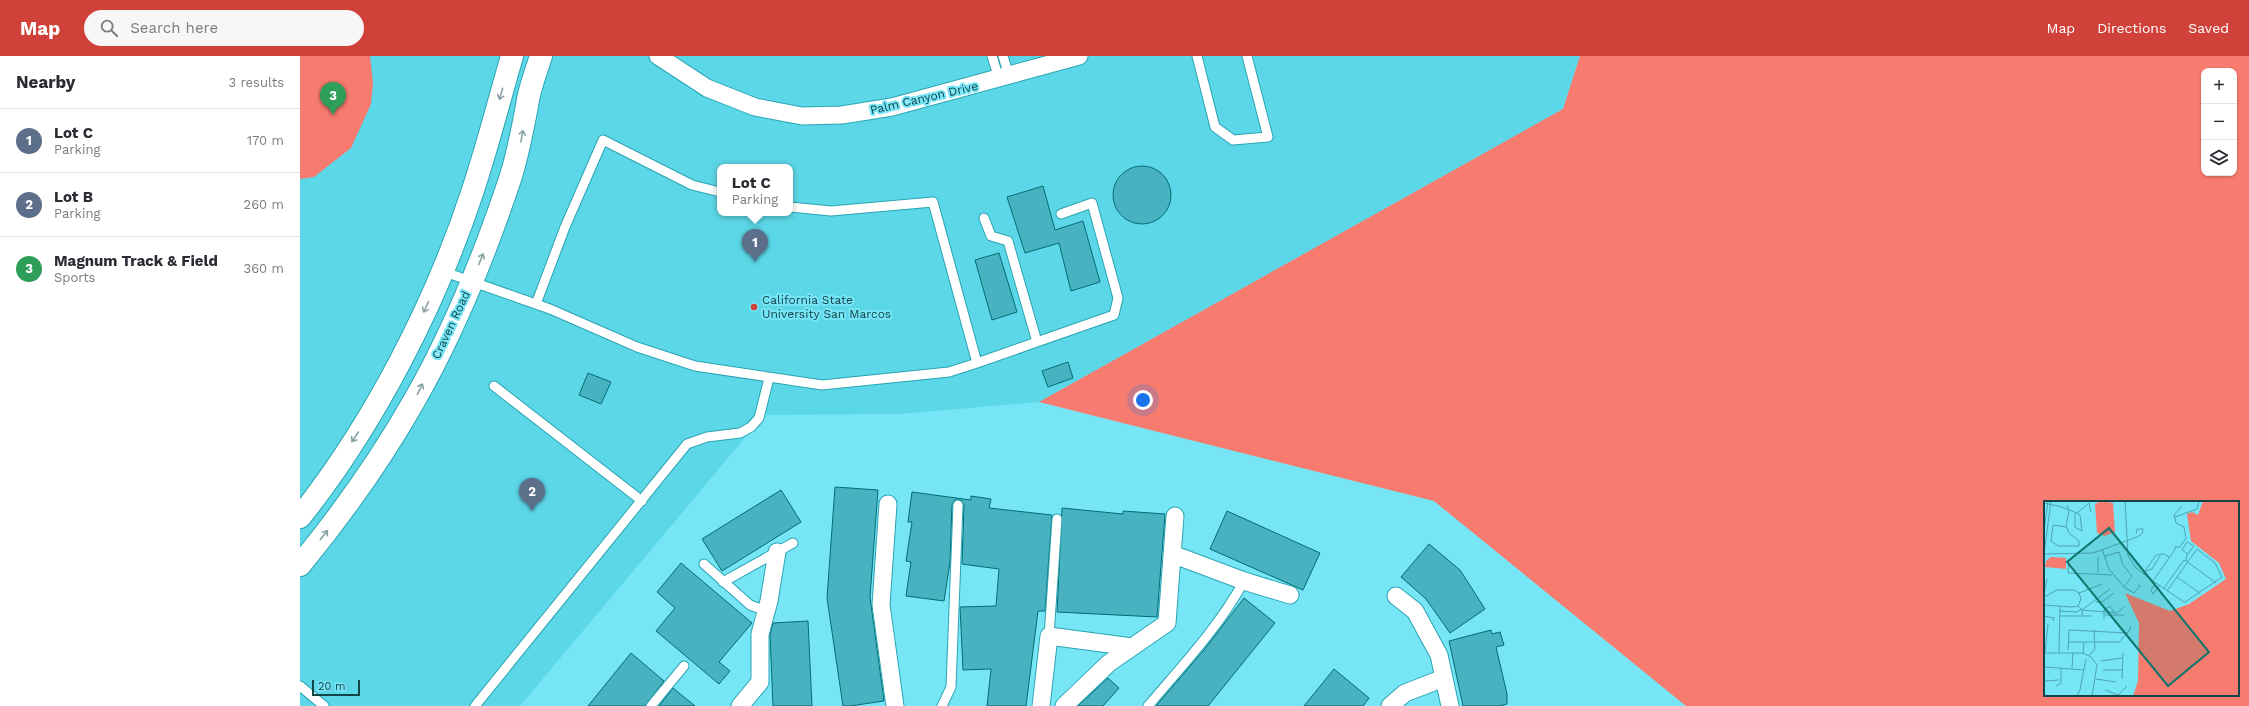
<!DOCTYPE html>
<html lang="en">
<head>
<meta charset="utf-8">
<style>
  body { margin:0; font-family:"Work Sans",sans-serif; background:#f7f7f7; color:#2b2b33 }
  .controls { position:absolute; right:12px; top:12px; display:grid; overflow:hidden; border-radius:8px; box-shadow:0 1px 3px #0004 }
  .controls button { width:36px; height:36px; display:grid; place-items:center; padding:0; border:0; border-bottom:1px solid #e1e1e2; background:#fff; color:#2b2b33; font:20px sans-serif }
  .scale { position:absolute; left:12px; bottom:10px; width:48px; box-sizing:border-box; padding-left:4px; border:2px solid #13444a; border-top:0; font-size:11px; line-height:14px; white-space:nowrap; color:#13444a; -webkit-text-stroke:3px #76e5f5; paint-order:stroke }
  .you { position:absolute; left:843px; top:344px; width:14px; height:14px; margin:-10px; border:3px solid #fff; border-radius:50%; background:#1a73e8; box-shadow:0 0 0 6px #1a73e833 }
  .badge { display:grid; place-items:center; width:26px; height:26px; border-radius:50%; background:#d04239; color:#fff; font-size:13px; font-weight:700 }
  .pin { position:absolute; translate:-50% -33px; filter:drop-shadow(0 1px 2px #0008) }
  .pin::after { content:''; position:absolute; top:21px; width:14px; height:12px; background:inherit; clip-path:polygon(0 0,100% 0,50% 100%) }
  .popup { position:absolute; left:417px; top:108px; width:76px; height:52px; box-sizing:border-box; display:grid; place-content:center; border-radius:8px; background:#fff; filter:drop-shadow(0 1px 3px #0005); font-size:13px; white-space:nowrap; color:#7c7c81 }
  .popup b { font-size:15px; color:#2b2b33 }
  .popup::after { content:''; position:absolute; left:50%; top:100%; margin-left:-8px; border:8px solid transparent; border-top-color:#fff }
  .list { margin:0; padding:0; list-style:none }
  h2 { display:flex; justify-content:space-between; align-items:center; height:52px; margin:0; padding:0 16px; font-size:17px }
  h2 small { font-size:13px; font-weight:400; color:#7c7c81 }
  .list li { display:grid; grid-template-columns:26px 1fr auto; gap:12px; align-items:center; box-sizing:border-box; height:64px; padding:0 16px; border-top:1px solid #e1e1e2 }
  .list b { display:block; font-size:15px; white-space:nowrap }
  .list p { margin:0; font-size:13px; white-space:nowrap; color:#7c7c81 }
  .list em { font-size:13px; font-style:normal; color:#7c7c81 }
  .icon { flex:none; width:22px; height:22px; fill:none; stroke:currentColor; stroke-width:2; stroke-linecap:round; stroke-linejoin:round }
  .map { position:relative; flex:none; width:1949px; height:650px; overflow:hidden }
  header { display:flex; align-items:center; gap:24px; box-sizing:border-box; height:56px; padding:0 20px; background:#d04239; color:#fff }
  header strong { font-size:19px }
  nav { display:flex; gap:22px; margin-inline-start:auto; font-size:14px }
  .search { width:280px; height:36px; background:#f7f7f7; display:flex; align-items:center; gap:10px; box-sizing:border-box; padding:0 14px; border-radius:22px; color:#7c7c81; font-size:15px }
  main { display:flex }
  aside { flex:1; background:#fff }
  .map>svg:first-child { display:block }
  .built { fill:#5cd7e7; fill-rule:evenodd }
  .green { fill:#f77b6e; fill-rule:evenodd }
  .building { fill:#49b2c0; stroke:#026c77 }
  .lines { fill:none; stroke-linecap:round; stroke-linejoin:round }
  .lane-casing { stroke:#2aa4b3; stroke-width:11 }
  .street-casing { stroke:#2aa4b3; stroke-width:19 }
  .secondary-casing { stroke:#2aa4b3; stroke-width:24 }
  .lane { stroke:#fff; stroke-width:9 }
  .street { stroke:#fff; stroke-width:17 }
  .secondary { stroke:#fff; stroke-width:22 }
  .oneway { stroke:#89a2a4 }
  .poi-dot { fill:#d04239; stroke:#76e5f5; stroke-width:1.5 }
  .labels { text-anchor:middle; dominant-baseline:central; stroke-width:4; stroke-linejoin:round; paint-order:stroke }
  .street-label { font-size:12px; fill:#13444a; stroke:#76e5f5 }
  .poi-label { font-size:12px; fill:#13444a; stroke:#76e5f5; text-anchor:start }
  .inset-road { fill:none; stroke:#4ea5b1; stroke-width:1 }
  .view { fill:#0f766e; fill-opacity:0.15; stroke:#0f766e; stroke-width:2 }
  .inset-edge { fill:none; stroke:#13444a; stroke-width:2 }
</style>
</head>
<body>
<header>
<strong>Map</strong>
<div class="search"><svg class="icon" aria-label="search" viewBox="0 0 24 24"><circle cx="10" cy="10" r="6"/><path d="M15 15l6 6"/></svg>Search here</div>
<nav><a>Map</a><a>Directions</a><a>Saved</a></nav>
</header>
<main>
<aside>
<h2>Nearby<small>3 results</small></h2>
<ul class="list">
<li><span class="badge" style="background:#5c6f8a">1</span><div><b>Lot C</b><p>Parking</p></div><em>170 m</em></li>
<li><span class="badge" style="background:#5c6f8a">2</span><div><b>Lot B</b><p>Parking</p></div><em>260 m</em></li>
<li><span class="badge" style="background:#2e9e5b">3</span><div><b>Magnum Track &amp; Field</b><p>Sports</p></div><em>360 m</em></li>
</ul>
</aside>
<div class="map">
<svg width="1949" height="650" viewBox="0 0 1949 650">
  <rect width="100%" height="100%" fill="#76e5f5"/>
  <path class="built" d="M0,0H1280L1263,53L739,346L599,358L464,359L220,650H0ZM420,111H490V157H420Z"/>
  <path class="green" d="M0,0H70L73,27L71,48L51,92L14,121L0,123Z
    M1280,0H1949V650H1386L1134,445L739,346L1263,53ZM1904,15H1934V117H1904ZM1745,446H1938V639H1745Z"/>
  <path class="building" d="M813 139a29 29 0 1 1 58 0a29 29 0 1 1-58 0Z
    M743,130L755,174L783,165L800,226L771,235L759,187L725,197L707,141Z
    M699,197L717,256L692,264L675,204Z
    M768,306L773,322L748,331L742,315Z
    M288,317L311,326L301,348L279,339Z
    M535,431L578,434L570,541L584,645L550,650H543L527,542Z
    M481,434L501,466L422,515L402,483Z
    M612,436L671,444V440L691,443L689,452L752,459L745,555H738L726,650H687L691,613L663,614L660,551L696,550L699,513L662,508L664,449L661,444H655L652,449L650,506L644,545L606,540L611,506L606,505L612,466H608Z
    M762,452L823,458V455L865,458L857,561L757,556Z
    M927,455L1020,497L1003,534L910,493Z
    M1129,488L1160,514L1185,553L1150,577L1126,543L1101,521Z
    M381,507L452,567L419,606L430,615L419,628L356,575L375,552L357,536Z
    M944,542L975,567L908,650H856L904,594Z
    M508,565L512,650H473L470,579L473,567Z
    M1191,574L1192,578L1200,576L1204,589L1196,591L1207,638V648L1199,650H1163L1149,585Z
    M331,597L364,625L345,650H288Z
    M1034,613L1069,642L1063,650H1004Z
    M808,622L819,632L803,650H778Z
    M373,632L395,650H359Z"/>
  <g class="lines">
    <defs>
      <path id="lane" d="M692,0L699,23
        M703,0L709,20
        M897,0L915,71L933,84L968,81L947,0
        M684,162L691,180L708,185L737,286
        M142,215L250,253L337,291L395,310L522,329L649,316L677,307L633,146L531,155L490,151
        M236,248L265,171L303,84L392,129L420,136
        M677,307L814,259L818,242L792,147L761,158
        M194,330L342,445
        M404,508L450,549L466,555
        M423,526L493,487
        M749,580L757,463
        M0,630L24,650
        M175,650L387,388L407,381L440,377L451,371L459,362L469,322
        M351,650L384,610
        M642,650L651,631L658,449
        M848,650C882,610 919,571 944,525"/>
      <path id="street" d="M358,0L407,32L455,51L502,60L542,59L592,51L779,0
        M588,448L581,549L595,650
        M872,498L944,525L990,539
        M1096,540L1115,555L1139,599L1150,650
        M440,650L460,626V578L469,545L477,496
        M741,650L749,580L832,591
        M764,650L809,607L867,567L875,460
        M1090,650L1105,637L1144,622"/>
      <path id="secondary" d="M0,461C74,368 135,249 172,137C187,92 199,45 212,0
        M0,509C42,458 81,403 114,345C153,277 185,198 210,123C218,99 222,75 227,50C229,33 236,16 241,0"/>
    </defs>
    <use href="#lane" class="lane-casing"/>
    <use href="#street" class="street-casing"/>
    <use href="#secondary" class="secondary-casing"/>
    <use href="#lane" class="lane"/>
    <use href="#street" class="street"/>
    <use href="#secondary" class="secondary"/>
  </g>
  <defs><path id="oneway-shaft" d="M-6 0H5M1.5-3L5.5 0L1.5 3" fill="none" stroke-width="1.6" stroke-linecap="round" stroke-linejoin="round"/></defs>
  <g class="oneway">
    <use href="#oneway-shaft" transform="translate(201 38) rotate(106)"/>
    <use href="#oneway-shaft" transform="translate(222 80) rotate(-79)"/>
    <use href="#oneway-shaft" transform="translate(181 203) rotate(-68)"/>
    <use href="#oneway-shaft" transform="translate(126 251) rotate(115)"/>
    <use href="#oneway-shaft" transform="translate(120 333) rotate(-64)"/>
    <use href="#oneway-shaft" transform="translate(55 381) rotate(123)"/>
    <use href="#oneway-shaft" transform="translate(24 479) rotate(-52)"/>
  </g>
  <circle class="poi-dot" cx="454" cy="251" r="4"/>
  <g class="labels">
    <g class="street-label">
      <text transform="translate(624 42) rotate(-13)">Palm Canyon Drive</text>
      <text transform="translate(151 269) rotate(-65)">Craven Road</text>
    </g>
    <g class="poi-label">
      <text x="462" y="244">California State<tspan x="462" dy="14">University San Marcos</tspan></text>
    </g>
  </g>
  <g transform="translate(1744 445)">
    <rect width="195" height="195" fill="#76e5f5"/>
    <path d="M58,0L69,2L71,31L61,35L53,32L51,3ZM159,0H195V195H89L94,180L95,122L81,92L126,110L145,103L182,78L175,62L147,40L143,13L148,11L154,14ZM7,56L22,57V68L1,66L2,60Z" fill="#f77b6e"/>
    <path class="inset-road" d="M81,0L84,55L92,67L109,80L140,101H141L178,76L171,62L153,48L123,90M0,2L14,5L23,8L33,12L36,14L38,30L31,26V11M33,12L45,2L47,11M131,16L153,8L155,0M22,26L9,24L7,40L14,45H35V40L25,32L22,25L25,9L23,4M0,29L4,0M130,46H136L142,37L140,26L132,22L130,14L138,5M58,48L65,68L80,86L88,75L79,64L75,51L61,55M0,53L49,52L93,36L98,33L99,28H93L92,33M0,53L7,0M144,53L138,49L143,41L150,45L143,54L142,60L172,82M54,56V72M25,58L24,72L68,74M102,70L108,68L116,55M99,73L112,54L120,53L125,56M133,76L157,93M109,80L132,47M112,82L107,89L109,93L116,84M80,86L90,92L96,85L94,84M120,87L140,59L142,60M35,92L58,83M0,93L3,78M0,96L13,89H30L35,92L37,98L34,105L27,106L0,104M52,101H58L70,92M34,105L38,109L73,112L80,106M15,110L33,111L37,108M60,114H80M0,115L10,117L9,120M15,115H48M38,115V109L66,88M60,118V109L66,105L70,111M25,141H75L85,130L87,125M24,149L25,129L84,132M0,152H39L47,156L53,164L48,195M1,152L4,123M15,152L16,106M39,153L40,141M45,155L51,148L50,129M57,160L78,157M0,166L40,169M28,167L29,152M59,169H78M52,178L72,181M78,178L79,152M0,180L15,179M12,185L17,182V167M61,189L74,194M33,195L36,189L42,158M73,195L83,185"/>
    <path class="view" d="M65,27L165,151L124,185L23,61Z"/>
    <rect width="195" height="195" class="inset-edge"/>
  </g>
</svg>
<div class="controls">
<button>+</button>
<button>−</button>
<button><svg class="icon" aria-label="layers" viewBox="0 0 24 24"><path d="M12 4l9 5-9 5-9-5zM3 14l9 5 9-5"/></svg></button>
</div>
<div class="scale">20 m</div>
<div class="you"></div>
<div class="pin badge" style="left:455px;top:206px;background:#5c6f8a">1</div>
<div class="popup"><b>Lot C</b>Parking</div>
<div class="pin badge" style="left:232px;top:455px;background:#5c6f8a">2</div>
<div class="pin badge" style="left:33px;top:59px;background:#2e9e5b">3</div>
</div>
</main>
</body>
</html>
